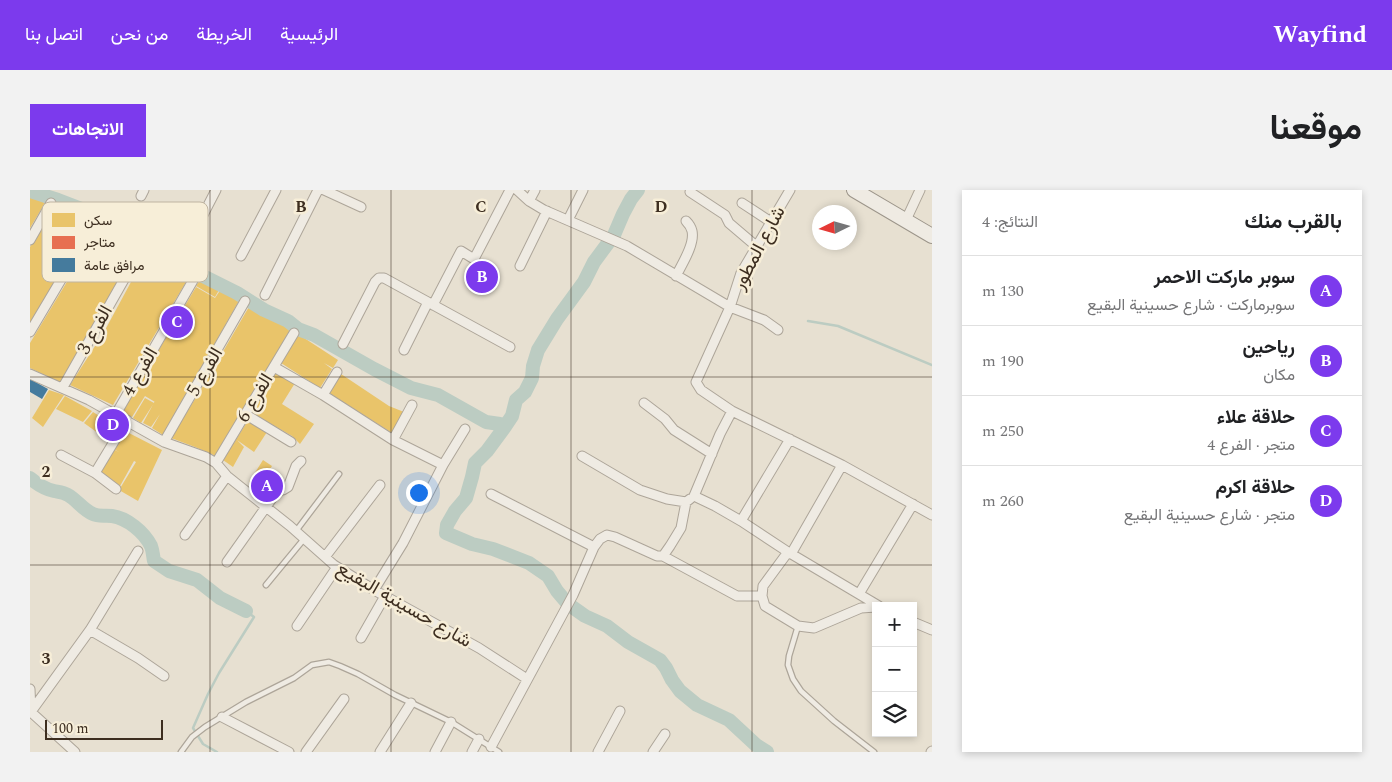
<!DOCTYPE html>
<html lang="ar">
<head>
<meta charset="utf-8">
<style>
  body { margin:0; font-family:Spectral,Vazirmatn,serif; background:#f2f2f2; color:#202124; direction:rtl }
  .controls { position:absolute; right:15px; bottom:15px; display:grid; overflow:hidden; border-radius:0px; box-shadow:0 2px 8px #0003 }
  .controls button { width:45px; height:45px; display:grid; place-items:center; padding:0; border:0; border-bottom:1px solid #e0e0e0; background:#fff; color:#202124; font:25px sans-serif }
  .compass { position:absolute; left:782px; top:15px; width:45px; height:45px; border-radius:50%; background:#fff; box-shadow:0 2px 8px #0003; rotate:265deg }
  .scale { position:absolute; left:15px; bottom:12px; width:118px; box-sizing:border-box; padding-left:5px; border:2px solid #3d2e20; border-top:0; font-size:14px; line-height:18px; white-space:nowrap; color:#3d2e20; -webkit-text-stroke:4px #f7eed8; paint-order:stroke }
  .you { position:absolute; left:388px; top:302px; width:18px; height:18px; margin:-12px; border:4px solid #fff; border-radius:50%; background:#1a73e8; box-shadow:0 0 0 8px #1a73e833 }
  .badge { display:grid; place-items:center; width:32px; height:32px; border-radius:50%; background:#7c3aed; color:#fff; font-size:16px; font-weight:700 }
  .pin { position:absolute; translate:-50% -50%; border:2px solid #fff; box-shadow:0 1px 5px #0006 }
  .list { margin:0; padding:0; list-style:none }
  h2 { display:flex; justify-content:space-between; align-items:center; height:65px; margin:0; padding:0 20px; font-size:21px }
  h2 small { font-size:16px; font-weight:400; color:#757577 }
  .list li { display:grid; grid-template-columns:32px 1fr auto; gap:15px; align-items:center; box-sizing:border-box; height:70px; padding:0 20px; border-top:1px solid #e0e0e0 }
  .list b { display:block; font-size:19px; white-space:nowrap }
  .list p { margin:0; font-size:16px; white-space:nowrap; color:#757577 }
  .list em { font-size:16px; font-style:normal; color:#757577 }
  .icon { flex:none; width:28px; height:28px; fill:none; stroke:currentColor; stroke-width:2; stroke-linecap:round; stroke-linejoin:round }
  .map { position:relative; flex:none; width:902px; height:562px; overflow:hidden; direction:ltr; border-radius:0px }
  header { display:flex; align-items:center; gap:30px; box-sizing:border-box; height:70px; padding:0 25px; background:#7c3aed; color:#fff }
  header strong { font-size:24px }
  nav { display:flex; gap:28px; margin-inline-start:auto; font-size:18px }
  .intro { display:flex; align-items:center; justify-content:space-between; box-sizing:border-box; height:120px; padding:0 30px }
  h1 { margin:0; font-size:35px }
  .button { padding:12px 22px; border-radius:0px; background:#7c3aed; color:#fff; font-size:18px; font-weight:700 }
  main { display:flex; gap:30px; padding:0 30px }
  aside { flex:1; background:#fff; border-radius:0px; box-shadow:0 2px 8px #0003 }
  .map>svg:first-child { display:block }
  .homes { fill:#e9c46a }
  .shops { fill:#e76f51 }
  .public { fill:#457b9d }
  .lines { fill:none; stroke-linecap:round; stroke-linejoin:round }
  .stream { stroke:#bcccc2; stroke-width:2.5 }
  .river { stroke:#bcccc2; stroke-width:14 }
  .service-casing { stroke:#ada599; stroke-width:7 }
  .minor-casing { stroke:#ada599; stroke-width:11 }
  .secondary-casing { stroke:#9c958a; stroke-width:16 }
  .service { stroke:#efebe3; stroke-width:4.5 }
  .minor { stroke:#efebe3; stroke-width:9 }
  .secondary { stroke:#efebe3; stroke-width:14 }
  .grid { fill:none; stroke:#3d2e20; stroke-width:1; stroke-opacity:0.55 }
  .labels { text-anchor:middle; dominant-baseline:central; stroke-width:5; stroke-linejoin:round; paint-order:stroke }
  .street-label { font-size:19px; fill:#3d2e20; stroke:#f7eed8 }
  .key { fill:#f7eed8; stroke:#bfb4a1; stroke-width:1 }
  .key-label { font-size:14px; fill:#3d2e20 }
  .grid-label { font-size:16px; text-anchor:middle; font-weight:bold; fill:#3d2e20; stroke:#f7eed8; stroke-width:5; stroke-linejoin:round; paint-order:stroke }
</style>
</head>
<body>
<header>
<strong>Wayfind</strong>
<nav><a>الرئيسية</a><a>الخريطة</a><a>من نحن</a><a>اتصل بنا</a></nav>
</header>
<div class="intro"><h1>موقعنا</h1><a class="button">الاتجاهات</a></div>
<main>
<aside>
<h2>بالقرب منك<small>النتائج: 4</small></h2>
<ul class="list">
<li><span class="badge">A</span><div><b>سوبر ماركت الاحمر</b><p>سوبرماركت · شارع حسينية البقيع</p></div><em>130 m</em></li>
<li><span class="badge">B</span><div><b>رياحين</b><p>مكان</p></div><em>190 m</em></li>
<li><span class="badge">C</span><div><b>حلاقة علاء</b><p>متجر · الفرع 4</p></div><em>250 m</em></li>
<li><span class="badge">D</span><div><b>حلاقة اكرم</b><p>متجر · شارع حسينية البقيع</p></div><em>260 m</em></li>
</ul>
</aside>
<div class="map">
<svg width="902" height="562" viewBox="0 0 902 562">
  <rect width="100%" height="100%" fill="#e7e0d1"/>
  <path class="homes" d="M0,6L15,13L0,38Z
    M29,13L46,22L28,49L35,40L50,47L0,135V57Z
    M73,30L109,54L31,193L0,178V153L64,47Z
    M120,61L138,74L159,87L83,215L40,195L74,142L108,79Z
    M170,90L189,100L185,107L166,96Z
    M166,97L185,108L191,99L210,109L133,245L122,238L130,224L121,237L113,233L126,209L125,212L115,206L102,227L92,222Z
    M220,115L262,138L186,266L165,257L141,248L173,196Z
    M268,144L308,170L303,178L294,173L302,179L290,198L251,173Z
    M246,182L265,193L252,214L284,234L270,254L262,246L222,223Z
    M311,184L359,216L374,222L362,243L299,203Z
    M19,200L34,205L13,237L2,228Z
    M35,206L62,221L53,232L26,219Z
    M115,208L124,213L111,233L103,228Z
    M63,222L90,239L82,252L73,246L78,238L72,246L54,233Z
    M219,229L237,242L224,262L207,250L214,257L203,277L193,270Z
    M95,241L132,260L108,311L89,300L106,272L104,271L90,296L71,282L83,259L89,262L84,259Z
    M233,270L242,276L227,299L219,292Z"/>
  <path class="shops" d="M237,286L246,292L237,308L227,300Z"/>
  <path class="public" d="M0,189L18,199L12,209L0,202Z"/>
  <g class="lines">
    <path class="stream" d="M778,131L808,136L902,175
      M187,562L173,554L163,538L178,504L189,483L224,427L216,421"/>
    <path class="river" d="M0,1L28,10L88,33L130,61L147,73L207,103L234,120L258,131L268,139L284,145L344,179L381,198L408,205L456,232L470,234L474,238L457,261L445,273L442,287L436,308L425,321L417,335L416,343L442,354L463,359L499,373L518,386L527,401L538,414L555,426L577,436L598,452L630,470L636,478L642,490L650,501L667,515L699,530L726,555L737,562
      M474,238L482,226L486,210L495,202L502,188L503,176L508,160L527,129L554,92L564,72L584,45L593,24L601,9L608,0
      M0,288C7,294 15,299 24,301C29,302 33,302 38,305C47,310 53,320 63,324C69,327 75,325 82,326C97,328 114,342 121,356C123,361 123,366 124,371L139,381L167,390L190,408L216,421"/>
    <defs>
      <path id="service" d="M266,341L309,284
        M236,395L274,349
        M768,436L759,466L758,475L763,489L771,501L804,531L844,562
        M151,562L162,547L175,537L216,512L264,488L282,475L299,472L310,476L328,484L365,505L421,532L469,562"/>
      <path id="minor" d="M294,0L331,17
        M487,0L499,11L514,20L597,56L700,117L734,130L748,140
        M760,0L711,83L700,117L666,192L671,200L702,221L690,244L664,306L685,316L711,331L758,362L849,416
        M660,2L695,25L699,33L726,56
        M111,6L114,0
        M499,11L505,0
        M712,13L741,32
        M538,30L553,0
        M876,30L890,0
        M0,50L21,13
        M157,56L186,0
        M211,66L246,0
        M490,76L517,21
        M646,86C652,74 665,54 662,41C661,37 659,34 656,31
        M235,105L288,0
        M403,115L431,61L444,69L480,0
        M0,142L69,26
        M313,154L345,92L349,88H354L480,157
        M374,160L398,112
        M244,177L293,205L363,250L413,275L435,239
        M0,184L59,210L134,252L176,267L186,273L197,286L212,298L260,336L304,375L344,400L449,458L497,489
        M33,197L113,56
        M293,205L307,182
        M614,213L635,229L644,240L682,264
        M702,221L812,275L902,325
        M86,224L165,87
        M215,224L261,252
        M363,250L382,215
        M134,252L215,111
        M31,265L65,283L86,299
        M552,266L610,300L637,309L656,312L660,309
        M186,273L264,143
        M65,283L97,230
        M461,304L564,357
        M711,331L760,249
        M155,345L197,286
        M758,362L733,396L732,406L735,416L768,436L784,438L831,418L846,417
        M761,364L812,275
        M633,366L707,406H732
        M295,367L350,295
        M197,372L243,307L251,300H253L258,297L266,276L271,271
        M344,400L373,353L413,275
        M829,404L883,314
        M883,432L902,440
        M267,436L307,377
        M60,440L108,468L134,486
        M331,448L355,406
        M0,499L1,522L45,562
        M0,523L60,440L108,361
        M192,527L259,562
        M461,557L543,405L564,357L570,349L577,345L585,347L627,366H633L640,356L651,338L656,312
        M276,562L314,509
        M350,562L381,513
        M405,562L421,532
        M442,562L449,549
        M568,562L590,521
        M623,562L635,544
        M901,562L902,561"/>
      <path id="secondary" d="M824,0L902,46"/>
    </defs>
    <use href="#service" class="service-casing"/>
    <use href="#minor" class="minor-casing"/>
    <use href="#secondary" class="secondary-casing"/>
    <use href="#service" class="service"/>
    <use href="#minor" class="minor"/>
    <use href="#secondary" class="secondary"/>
  </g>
  <path class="grid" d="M180,0V562M361,0V562M541,0V562M722,0V562M0,187H902M0,375H902"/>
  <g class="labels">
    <g class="street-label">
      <text transform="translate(729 58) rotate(-62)">شارع المطور</text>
      <text transform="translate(65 140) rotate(-61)">الفرع 3</text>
      <text transform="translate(110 182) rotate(-60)">الفرع 4</text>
      <text transform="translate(175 182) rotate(-60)">الفرع 5</text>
      <text transform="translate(225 208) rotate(-59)">الفرع 6</text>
      <text transform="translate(374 415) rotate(30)">شارع حسينية البقيع</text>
    </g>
  </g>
  <rect x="12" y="12" width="166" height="80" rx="8" class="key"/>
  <rect x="22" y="23" width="23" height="14" fill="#e9c46a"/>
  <rect x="22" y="46" width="23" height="13" fill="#e76f51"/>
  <rect x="22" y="68" width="23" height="14" fill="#457b9d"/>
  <g class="key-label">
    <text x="54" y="35">سكن</text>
    <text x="54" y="57">متاجر</text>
    <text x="54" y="80">مرافق عامة</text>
  </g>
  <g class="grid-label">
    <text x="271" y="22">B</text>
    <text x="451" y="22">C</text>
    <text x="631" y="22">D</text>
    <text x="16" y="287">2</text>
    <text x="16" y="474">3</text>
  </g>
</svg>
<div class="controls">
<button>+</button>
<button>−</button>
<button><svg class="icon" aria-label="layers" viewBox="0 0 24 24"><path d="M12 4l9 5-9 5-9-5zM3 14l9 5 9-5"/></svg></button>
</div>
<svg class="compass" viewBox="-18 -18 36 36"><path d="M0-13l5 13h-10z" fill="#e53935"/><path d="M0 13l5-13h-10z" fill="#757577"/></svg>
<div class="scale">100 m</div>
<div class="you"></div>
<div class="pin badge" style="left:237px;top:296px">A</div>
<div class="pin badge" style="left:452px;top:87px">B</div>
<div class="pin badge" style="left:147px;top:132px">C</div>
<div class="pin badge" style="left:83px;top:235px">D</div>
</div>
</main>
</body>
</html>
